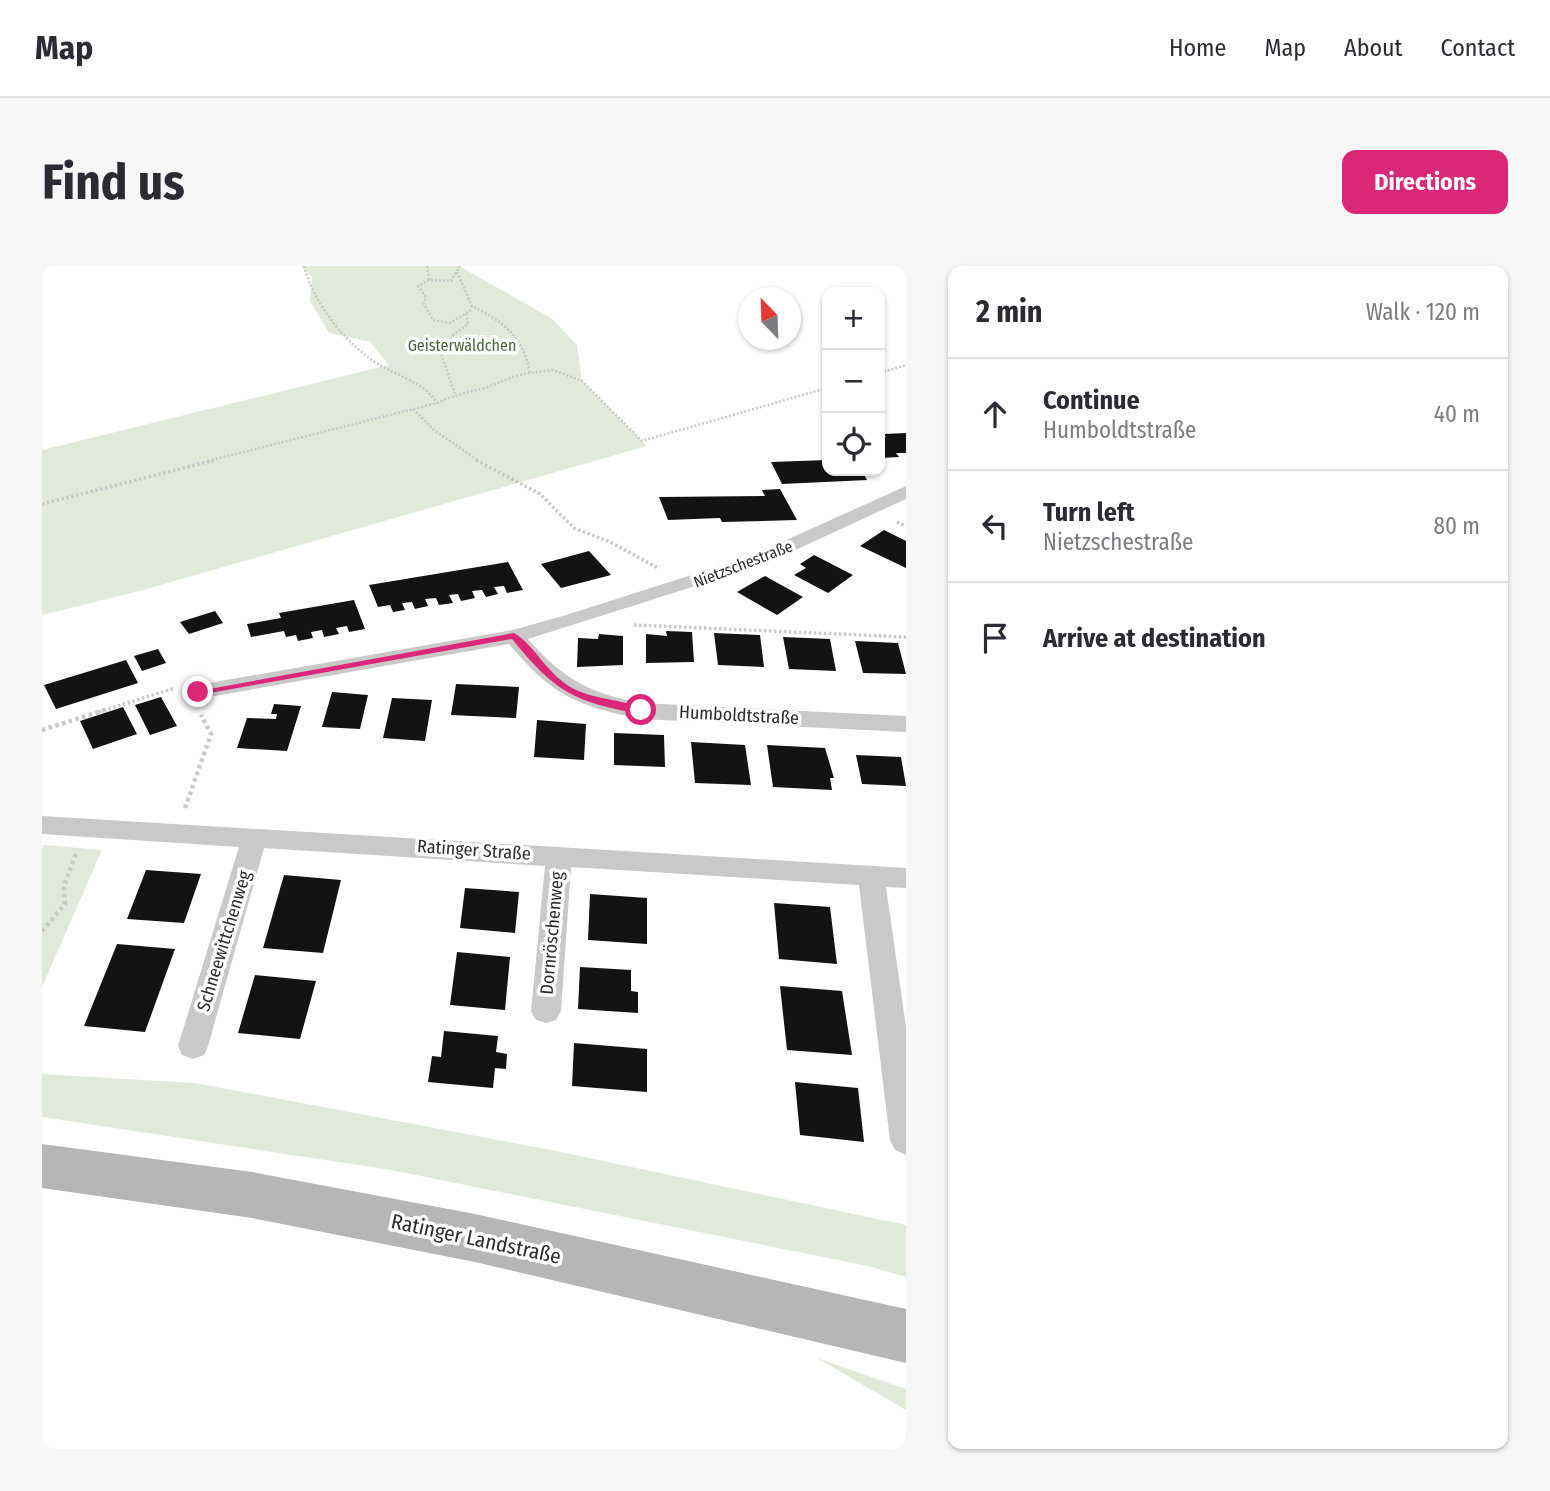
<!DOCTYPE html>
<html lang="en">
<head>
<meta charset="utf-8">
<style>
  body { margin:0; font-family:"Fira Sans Condensed",sans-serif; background:#f7f7f7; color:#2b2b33 }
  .controls { position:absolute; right:21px; top:21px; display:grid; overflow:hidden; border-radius:14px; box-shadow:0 2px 5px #0004 }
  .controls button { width:63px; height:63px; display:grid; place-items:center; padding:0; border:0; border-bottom:2px solid #e1e1e2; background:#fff; color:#2b2b33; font:35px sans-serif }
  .compass { position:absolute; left:696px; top:21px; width:63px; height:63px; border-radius:50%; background:#fff; box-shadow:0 2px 5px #0004; rotate:337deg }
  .stop { position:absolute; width:21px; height:21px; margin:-16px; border:5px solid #db2777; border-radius:50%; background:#fff }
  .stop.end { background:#db2777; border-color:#fff; box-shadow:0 2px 7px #0008 }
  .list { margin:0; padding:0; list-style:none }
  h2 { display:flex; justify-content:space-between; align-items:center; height:91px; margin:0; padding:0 28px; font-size:30px }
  h2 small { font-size:23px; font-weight:400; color:#7c7c81 }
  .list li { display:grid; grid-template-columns:46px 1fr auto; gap:21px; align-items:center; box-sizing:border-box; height:112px; padding:0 28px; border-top:2px solid #e1e1e2 }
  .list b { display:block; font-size:26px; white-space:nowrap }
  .list p { margin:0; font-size:23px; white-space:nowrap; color:#7c7c81 }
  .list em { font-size:23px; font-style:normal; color:#7c7c81 }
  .icon { flex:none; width:38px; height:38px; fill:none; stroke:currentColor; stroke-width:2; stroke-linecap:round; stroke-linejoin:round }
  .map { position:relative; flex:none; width:864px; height:1183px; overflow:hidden; border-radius:14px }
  header { display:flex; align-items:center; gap:42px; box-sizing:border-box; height:98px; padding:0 35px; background:#fff; border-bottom:2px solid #e1e1e2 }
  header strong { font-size:33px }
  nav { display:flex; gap:38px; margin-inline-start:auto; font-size:24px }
  .intro { display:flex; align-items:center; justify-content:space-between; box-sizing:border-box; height:168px; padding:0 42px }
  h1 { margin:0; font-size:49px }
  .button { padding:18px 32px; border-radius:14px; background:#db2777; color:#fff; font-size:24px; font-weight:700 }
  main { display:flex; gap:42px; padding:0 42px }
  aside { flex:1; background:#fff; border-radius:14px; box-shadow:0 2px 5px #0004 }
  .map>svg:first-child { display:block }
  .green { fill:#e1e9db }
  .building { fill:#131313 }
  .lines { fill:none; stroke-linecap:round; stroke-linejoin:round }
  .path-far2 { stroke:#c9c9c9; stroke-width:2.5; stroke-dasharray:2 2; stroke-linecap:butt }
  .path-far1 { stroke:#c9c9c9; stroke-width:3.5; stroke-dasharray:2.5 2.5; stroke-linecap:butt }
  .path { stroke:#c9c9c9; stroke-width:4.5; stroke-dasharray:3.5 3.5; stroke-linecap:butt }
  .minor { fill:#c9c9c9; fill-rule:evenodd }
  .secondary { fill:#b6b6b6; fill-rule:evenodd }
  .route { fill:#db2777 }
  .labels { text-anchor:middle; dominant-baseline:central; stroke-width:7; stroke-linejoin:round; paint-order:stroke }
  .far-park-label { font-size:16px; fill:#4d643e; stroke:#fff }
  .far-street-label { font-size:16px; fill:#2c2c2c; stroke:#fff }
  .street-label { font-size:18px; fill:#2c2c2c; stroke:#fff }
  .near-street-label { font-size:21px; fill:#2c2c2c; stroke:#fff }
</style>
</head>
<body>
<header>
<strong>Map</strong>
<nav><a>Home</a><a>Map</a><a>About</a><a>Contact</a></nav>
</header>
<div class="intro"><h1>Find us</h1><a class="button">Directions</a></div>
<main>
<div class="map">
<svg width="864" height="1183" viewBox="0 0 864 1183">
  <rect width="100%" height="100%" fill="#fff"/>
  <path class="green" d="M259,0H417L509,52L535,79L540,115L605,180L101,324L0,349V184L347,99L328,76L287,67L268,35L270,11Z
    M2,579L60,584L0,721V583Z
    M0,808L153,817L514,885L864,959V1011L826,1000L349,904L0,851Z
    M775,1092L864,1123V1144Z"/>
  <path class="building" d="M864,167V187H854L857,191L838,192V171H844L842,168Z
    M785,194V205H820L825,214L740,218L729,196Z
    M738,223L755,254L680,256L678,252L626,254L617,231L723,230L720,224Z
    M842,264L864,275V302L818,280Z
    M547,285L569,309L519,322L499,298Z
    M772,289L811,309L786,327L752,309L764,302L758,298Z
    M466,296L481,324L465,327L462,320L452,321L456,328L444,331L440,324L430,325L433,332L419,335L416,328L407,329L411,337L397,339L394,332L383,333L386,340L373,343L370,336L360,337L363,344L351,346L348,339L336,341L327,319Z
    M723,310L761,331L735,349L695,326Z
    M312,334L323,363L307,366L305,360L294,362L297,368L282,371L280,364L269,366L271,372L256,375L254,369L244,371L242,365L209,371L205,358L239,352L237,347Z
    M173,345L181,357L147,368L138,356Z
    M624,365L650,366L652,396L604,397V368L625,370Z
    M672,367L718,369L722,401L676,399Z
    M557,368L581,370V399L535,401L536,372L556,373Z
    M741,371L788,373L794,405L747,403Z
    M813,375L856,377L864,408L821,407Z
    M116,383L124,397L100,405L92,390Z
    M84,394L96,417L14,443L2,419Z
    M414,418L477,421L474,452L409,449Z
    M290,426L326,429L318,463L280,461Z
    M119,431L135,460L108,469L93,439Z
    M350,432L390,434L383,475L341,472Z
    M232,438L259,440L245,485L195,482L205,452L234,453L235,448H229Z
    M81,441L95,468L51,483L38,455Z
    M495,454L544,458L542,494L492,491Z
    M572,467L622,469L623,501L572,499Z
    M649,476L703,479L709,519L653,517Z
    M725,479L783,482L792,512H788L790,524L731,521Z
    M814,489L859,491L864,520L820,518Z
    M104,604L159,608L142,657L85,653Z
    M242,609L299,614L281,687L221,682Z
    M423,622L477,626L473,667L418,662Z
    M548,628L605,632V678L546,674Z
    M732,637L788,641L795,698L737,693Z
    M75,678L133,683L103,766L42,760Z
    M415,686L468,691L463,744L408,739Z
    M538,701L589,704V725L596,726V747L536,743Z
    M213,709L274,715L258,773L196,767Z
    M738,720L800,725L810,789L745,784Z
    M402,765L456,770L454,786L465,788L464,803L453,802L451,822L386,816L390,790L399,791Z
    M532,777L605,783V826L530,820Z
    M753,816L816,822L822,876L758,869Z"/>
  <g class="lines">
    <path class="path-far2" d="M262,0C272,39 306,81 341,101C361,112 382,117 395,137
      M385,0L387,14L409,15L418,0
      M415,6L430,40
      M387,14L376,20L384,31L382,38L391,54L408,57L428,45L430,40C463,57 480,69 488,107L511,104L540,115L600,175L785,122
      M838,107L864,99
      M413,128L399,88L411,69L426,58L424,47
      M371,143L392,164L437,195
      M166,195L395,137C410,130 423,127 439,123C457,118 467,110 488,107"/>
    <path class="path-far1" d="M434,194L498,228L532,262L568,276L616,302
      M0,238L173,194
      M855,256L864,260
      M592,359L864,371
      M57,446L133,422"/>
    <path class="path" d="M0,464L63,444
      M143,542L169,468L159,449
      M0,665L23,638L22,620L35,585"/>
    <path class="minor" d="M864,220V233L723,298L486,373C521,413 547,427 599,437L864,450V466L599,453C534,440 510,429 467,378L156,433L148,431L145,426L148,421L156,419L471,364L524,349L709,290Z
      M0,550L864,602V622L844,621L864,761V889L853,884L848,874L817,619L529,601L519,745L514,754L504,757L494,754L489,745L503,600L222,582L166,780L162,789L151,793L140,789L136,780L197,581L0,568Z"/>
    <path class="secondary" d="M0,878L210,906L433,948L864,1043V1097L433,996L210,952L0,922Z"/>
  </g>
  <path class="route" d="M472,367C492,378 505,409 532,423C551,433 593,436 604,444L599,448C532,436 513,426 470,373L156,429L151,426Z"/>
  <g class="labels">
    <g class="far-park-label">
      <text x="420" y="79">Geisterwäldchen</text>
    </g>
    <g class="far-street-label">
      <text transform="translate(701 298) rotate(-21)">Nietzschestraße</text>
    </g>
    <g class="street-label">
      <text transform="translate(697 449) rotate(3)">Humboldtstraße</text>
      <text transform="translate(432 584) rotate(4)">Ratinger Straße</text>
      <text transform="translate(510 667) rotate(-85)">Dornröschenweg</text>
      <text transform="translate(182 675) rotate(-73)">Schneewittchenweg</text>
    </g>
    <g class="near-street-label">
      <text transform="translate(434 973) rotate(12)">Ratinger Landstraße</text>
    </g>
  </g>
</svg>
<div class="controls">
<button>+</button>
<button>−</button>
<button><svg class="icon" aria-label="locate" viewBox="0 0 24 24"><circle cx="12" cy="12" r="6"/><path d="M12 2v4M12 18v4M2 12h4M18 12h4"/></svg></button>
</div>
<svg class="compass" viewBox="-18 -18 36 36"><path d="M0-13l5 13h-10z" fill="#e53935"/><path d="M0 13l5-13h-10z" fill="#7c7c81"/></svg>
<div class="stop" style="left:599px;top:444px"></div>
<div class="stop end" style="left:156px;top:426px"></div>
</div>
<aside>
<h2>2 min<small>Walk · 120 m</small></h2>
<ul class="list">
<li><svg class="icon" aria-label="ahead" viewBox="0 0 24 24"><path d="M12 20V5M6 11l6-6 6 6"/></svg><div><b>Continue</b><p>Humboldtstraße</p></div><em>40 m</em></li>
<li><svg class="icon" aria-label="left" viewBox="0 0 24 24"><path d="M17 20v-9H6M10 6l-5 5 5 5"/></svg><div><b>Turn left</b><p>Nietzschestraße</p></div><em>80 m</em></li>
<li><svg class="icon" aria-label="arrive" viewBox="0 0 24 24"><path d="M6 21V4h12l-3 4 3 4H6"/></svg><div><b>Arrive at destination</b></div></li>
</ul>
</aside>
</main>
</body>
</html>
